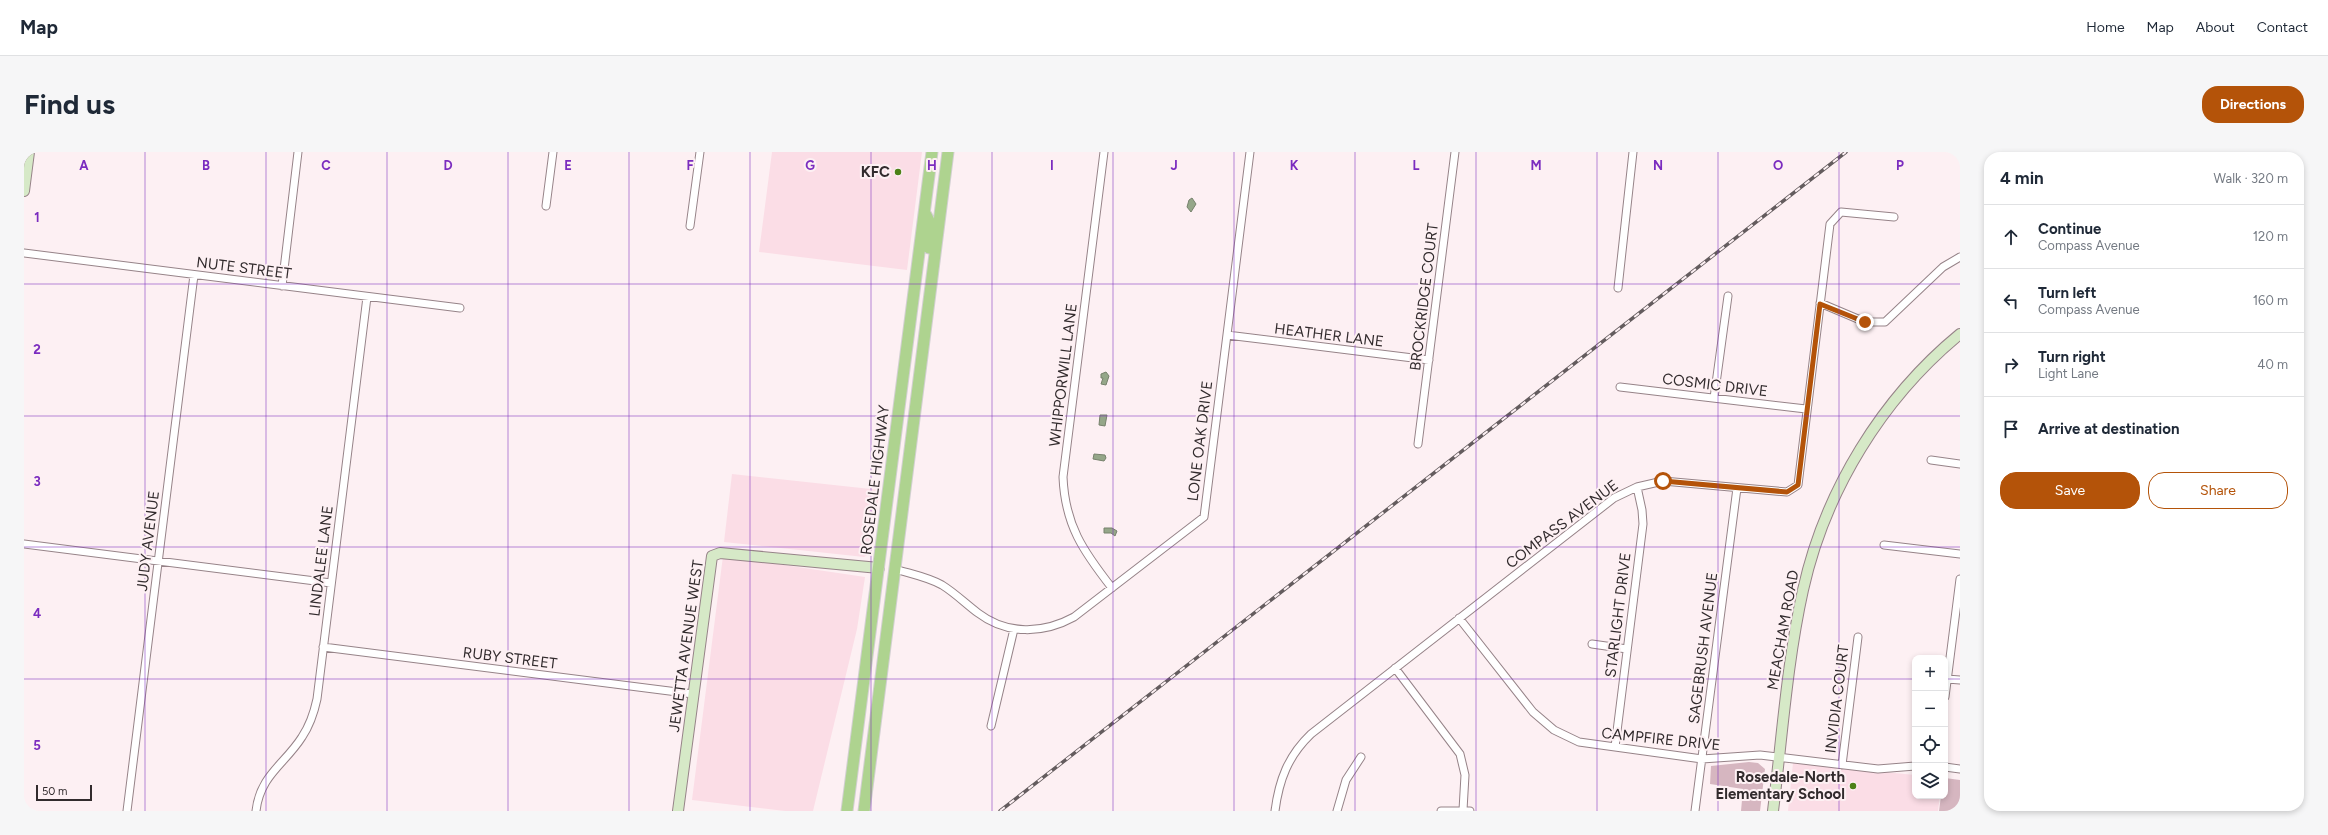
<!DOCTYPE html>
<html lang="en">
<head>
<meta charset="utf-8">
<style>
  body { margin:0; font-family:Figtree,sans-serif; background:#f6f6f7; color:#1f2937 }
  .controls { position:absolute; right:12px; bottom:12px; display:grid; overflow:hidden; border-radius:8px; box-shadow:0 2px 6px #0003 }
  .controls button { width:36px; height:36px; display:grid; place-items:center; padding:0; border:0; border-bottom:1px solid #e0e1e3; background:#fff; color:#1f2937; font:20px sans-serif }
  .scale { position:absolute; left:12px; bottom:10px; width:56px; box-sizing:border-box; padding-left:4px; border:2px solid #322b2d; border-top:0; font-size:11px; line-height:14px; white-space:nowrap; color:#322b2d; -webkit-text-stroke:3px #fdf0f3; paint-order:stroke }
  .stop { position:absolute; width:12px; height:12px; margin:-9px; border:3px solid #b45309; border-radius:50%; background:#fff }
  .stop.end { background:#b45309; border-color:#fff; box-shadow:0 1px 4px #0008 }
  .list { margin:0; padding:0; list-style:none }
  h2 { display:flex; justify-content:space-between; align-items:center; height:52px; margin:0; padding:0 16px; font-size:17px }
  h2 small { font-size:13px; font-weight:400; color:#747a83 }
  .list li { display:grid; grid-template-columns:26px 1fr auto; gap:12px; align-items:center; box-sizing:border-box; height:64px; padding:0 16px; border-top:1px solid #e0e1e3 }
  .list b { display:block; font-size:15px; white-space:nowrap }
  .list p { margin:0; font-size:13px; white-space:nowrap; color:#747a83 }
  .list em { font-size:13px; font-style:normal; color:#747a83 }
  .actions { display:flex; gap:8px; padding:12px 16px }
  .actions a { flex:1; padding:9px 0; border:1px solid #b45309; border-radius:16px; text-align:center; font-size:14px; color:#b45309 }
  .actions .main { background:#b45309; color:#fff }
  .icon { flex:none; width:22px; height:22px; fill:none; stroke:currentColor; stroke-width:2; stroke-linecap:round; stroke-linejoin:round }
  .map { position:relative; flex:none; width:1936px; height:659px; overflow:hidden; border-radius:16px }
  header { display:flex; align-items:center; gap:24px; box-sizing:border-box; height:56px; padding:0 20px; background:#fff; border-bottom:1px solid #e0e1e3 }
  header strong { font-size:19px }
  nav { display:flex; gap:22px; margin-inline-start:auto; font-size:14px }
  .intro { display:flex; align-items:center; justify-content:space-between; box-sizing:border-box; height:96px; padding:0 24px }
  h1 { margin:0; font-size:28px }
  .button { padding:10px 18px; border-radius:16px; background:#b45309; color:#fff; font-size:14px; font-weight:700 }
  main { display:flex; gap:24px; padding:0 24px }
  aside { flex:1; background:#fff; border-radius:16px; box-shadow:0 2px 6px #0003 }
  .map>svg:first-child { display:block }
  .built { fill:#fbdde6 }
  .green { fill:#d6b6c0 }
  .water { fill:#95a789; stroke:#77826d }
  .lines { fill:none; stroke-linecap:round; stroke-linejoin:round }
  .street-casing { stroke:#968388; stroke-width:9 }
  .secondary-casing { stroke:#968388; stroke-width:12 }
  .primary-casing { stroke:#d2d0d1; stroke-width:13 }
  .street { stroke:#fff; stroke-width:7 }
  .secondary { stroke:#d6e9c7; stroke-width:10 }
  .primary { stroke:#aed38f; stroke-width:11 }
  .rail-casing { stroke:#645c5e; stroke-width:3.5 }
  .rail { stroke:#fdf0f3; stroke-width:2; stroke-dasharray:6; stroke-linecap:butt }
  .route { stroke:#b45309; stroke-width:5 }
  .grid { fill:none; stroke:#7b2cbf; stroke-width:1; stroke-opacity:0.55 }
  .poi-dot { fill:#4c8117; stroke:#fdf0f3; stroke-width:1.5 }
  .labels { text-anchor:middle; dominant-baseline:central; stroke-width:4; stroke-linejoin:round; paint-order:stroke }
  .poi-label { font-size:15px; font-weight:bold; fill:#322b2d; stroke:#fdf0f3; text-anchor:end }
  .street-label { font-size:15px; fill:#322b2d; stroke:#fdf0f3 }
  .grid-label { font-size:13px; text-anchor:middle; font-weight:bold; fill:#7b2cbf; stroke:#fdf0f3; stroke-width:4; stroke-linejoin:round; paint-order:stroke }
</style>
</head>
<body>
<header>
<strong>Map</strong>
<nav><a>Home</a><a>Map</a><a>About</a><a>Contact</a></nav>
</header>
<div class="intro"><h1>Find us</h1><a class="button">Directions</a></div>
<main>
<div class="map">
<svg width="1936" height="659" viewBox="0 0 1936 659">
  <rect width="100%" height="100%" fill="#fdf0f3"/>
  <path class="built" d="M748,0H898L883,118L735,100Z
    M708,322L856,338L845,402L840,405L700,390Z
    M699,404L841,425L833,477L789,659H761L668,648Z
    M1769,611L1891,623V644H1916L1914,659H1764Z"/>
  <path class="green" d="M1725,610L1734,611L1741,617L1736,659H1717L1719,637L1686,632L1687,614Z
    M1921,626L1936,628V659H1915L1917,644H1921Z"/>
  <path class="water" d="M1168,46L1172,52L1167,60L1163,55L1165,48Z
    M1082,220L1085,224L1082,233L1077,232L1079,226H1077V222Z
    M1076,263H1083L1081,274L1075,273Z
    M1070,302L1081,303L1082,306L1080,309L1069,307Z
    M1080,376H1088L1093,379L1091,384L1087,381H1080Z"/>
  <g class="lines">
    <defs>
      <path id="street" d="M1080,0L1039,325C1041,373 1059,399 1088,436
        M522,54L529,0
        M666,74L676,0
        M0,101L436,156
        M258,134L274,0
        M1594,136L1609,0
        M1796,151L1841,170H1861L1919,115L1936,105
        M1203,183L1405,208
        M1596,235L1782,257
        M1690,246L1704,144
        M1394,292L1431,0
        M1907,308L1936,312
        M0,392L307,431
        M1860,393L1936,402
        M871,417C887,422 904,425 918,433C931,441 942,452 954,461C983,483 1019,482 1050,465L1180,365L1226,0
        M1435,466L1509,560L1530,578L1555,590L1678,607L1736,603L1854,617L1891,614
        M1568,492L1603,497
        M299,495L669,542
        M1371,516L1436,602L1441,623L1439,658
        M1923,527L1936,528
        M1921,545L1936,427
        M967,574L990,477
        M1591,595L1619,372L1618,358L1613,335
        M1818,613L1834,485
        M1921,615L1936,617
        M103,659L170,123
        M232,659C236,623 261,612 278,585C286,573 290,561 293,547L343,145
        M1251,659C1255,628 1264,604 1287,582L1590,346L1613,335L1639,329L1763,340L1774,333L1806,72L1817,60L1870,65
        M1313,659L1322,628L1337,605
        M1417,659H1446
        M1671,659L1713,336"/>
      <path id="secondary" d="M0,39L5,0
        M654,659L688,404L696,401L855,416
        M1749,659C1758,586 1763,510 1779,438C1801,339 1858,246 1936,182"/>
      <path id="primary" d="M902,63L906,71L905,96
        M823,659L908,0
        M840,659L924,0"/>
    </defs>
    <use href="#street" class="street-casing"/>
    <use href="#secondary" class="secondary-casing"/>
    <use href="#primary" class="primary-casing"/>
    <use href="#street" class="street"/>
    <use href="#secondary" class="secondary"/>
    <use href="#primary" class="primary"/>
    <defs>
      <path id="rail" d="M976,659L1822,0"/>
    </defs>
    <use href="#rail" class="rail-casing"/>
    <use href="#rail" class="rail"/>
  </g>
  <g class="lines">
    <path class="route" d="M1639,329L1763,340L1774,333L1796,152L1841,170"/>
  </g>
  <path class="grid" d="M121,0V659M242,0V659M363,0V659M484,0V659M605,0V659M726,0V659M847,0V659M968,0V659M1089,0V659M1210,0V659M1331,0V659M1452,0V659M1573,0V659M1694,0V659M1815,0V659M0,132H1936M0,264H1936M0,395H1936M0,527H1891M1921,527H1936"/>
  <g class="poi-dot">
    <circle cx="874" cy="20" r="4"/>
    <circle cx="1829" cy="634" r="4"/>
  </g>
  <g class="labels">
    <g class="poi-label">
      <text x="866" y="20">KFC</text>
      <text x="1821" y="625">Rosedale-North<tspan x="1821" dy="17">Elementary School</tspan></text>
    </g>
    <g class="street-label">
      <text transform="translate(220 116) rotate(7)">NUTE STREET</text>
      <text transform="translate(1400 145) rotate(-83)">BROCKRIDGE COURT</text>
      <text transform="translate(1305 183) rotate(7)">HEATHER LANE</text>
      <text transform="translate(1039 223) rotate(-83)">WHIPPORWILL LANE</text>
      <text transform="translate(1691 233) rotate(7)">COSMIC DRIVE</text>
      <text transform="translate(1176 289) rotate(-83)">LONE OAK DRIVE</text>
      <text transform="translate(851 328) rotate(-83)">ROSEDALE HIGHWAY</text>
      <text transform="translate(1538 372) rotate(-37)">COMPASS AVENUE</text>
      <text transform="translate(124 389) rotate(-83)">JUDY AVENUE</text>
      <text transform="translate(297 409) rotate(-83)">LINDALEE LANE</text>
      <text transform="translate(1594 463) rotate(-83)">STARLIGHT DRIVE</text>
      <text transform="translate(1759 478) rotate(-80)">MEACHAM ROAD</text>
      <text transform="translate(662 494) rotate(-82)">JEWETTA AVENUE WEST</text>
      <text transform="translate(1679 496) rotate(-83)">SAGEBRUSH AVENUE</text>
      <text transform="translate(486 506) rotate(7)">RUBY STREET</text>
      <text transform="translate(1813 547) rotate(-83)">INVIDIA COURT</text>
      <text transform="translate(1637 587) rotate(6)">CAMPFIRE DRIVE</text>
    </g>
  </g>
  <g class="grid-label">
    <text x="60" y="18">A</text>
    <text x="182" y="18">B</text>
    <text x="302" y="18">C</text>
    <text x="424" y="18">D</text>
    <text x="544" y="18">E</text>
    <text x="666" y="18">F</text>
    <text x="786" y="18">G</text>
    <text x="908" y="18">H</text>
    <text x="1028" y="18">I</text>
    <text x="1150" y="18">J</text>
    <text x="1270" y="18">K</text>
    <text x="1392" y="18">L</text>
    <text x="1512" y="18">M</text>
    <text x="1634" y="18">N</text>
    <text x="1754" y="18">O</text>
    <text x="1876" y="18">P</text>
    <text x="13" y="70">1</text>
    <text x="13" y="202">2</text>
    <text x="13" y="334">3</text>
    <text x="13" y="466">4</text>
    <text x="13" y="598">5</text>
  </g>
</svg>
<div class="controls">
<button>+</button>
<button>−</button>
<button><svg class="icon" aria-label="locate" viewBox="0 0 24 24"><circle cx="12" cy="12" r="6"/><path d="M12 2v4M12 18v4M2 12h4M18 12h4"/></svg></button>
<button><svg class="icon" aria-label="layers" viewBox="0 0 24 24"><path d="M12 4l9 5-9 5-9-5zM3 14l9 5 9-5"/></svg></button>
</div>
<div class="scale">50 m</div>
<div class="stop" style="left:1639px;top:329px"></div>
<div class="stop end" style="left:1841px;top:170px"></div>
</div>
<aside>
<h2>4 min<small>Walk · 320 m</small></h2>
<ul class="list">
<li><svg class="icon" aria-label="ahead" viewBox="0 0 24 24"><path d="M12 20V5M6 11l6-6 6 6"/></svg><div><b>Continue</b><p>Compass Avenue</p></div><em>120 m</em></li>
<li><svg class="icon" aria-label="left" viewBox="0 0 24 24"><path d="M17 20v-9H6M10 6l-5 5 5 5"/></svg><div><b>Turn left</b><p>Compass Avenue</p></div><em>160 m</em></li>
<li><svg class="icon" aria-label="right" viewBox="0 0 24 24"><path d="M7 20v-9h11M14 6l5 5-5 5"/></svg><div><b>Turn right</b><p>Light Lane</p></div><em>40 m</em></li>
<li><svg class="icon" aria-label="arrive" viewBox="0 0 24 24"><path d="M6 21V4h12l-3 4 3 4H6"/></svg><div><b>Arrive at destination</b></div></li>
</ul>
<div class="actions"><a class="main">Save</a><a>Share</a></div>
</aside>
</main>
</body>
</html>
